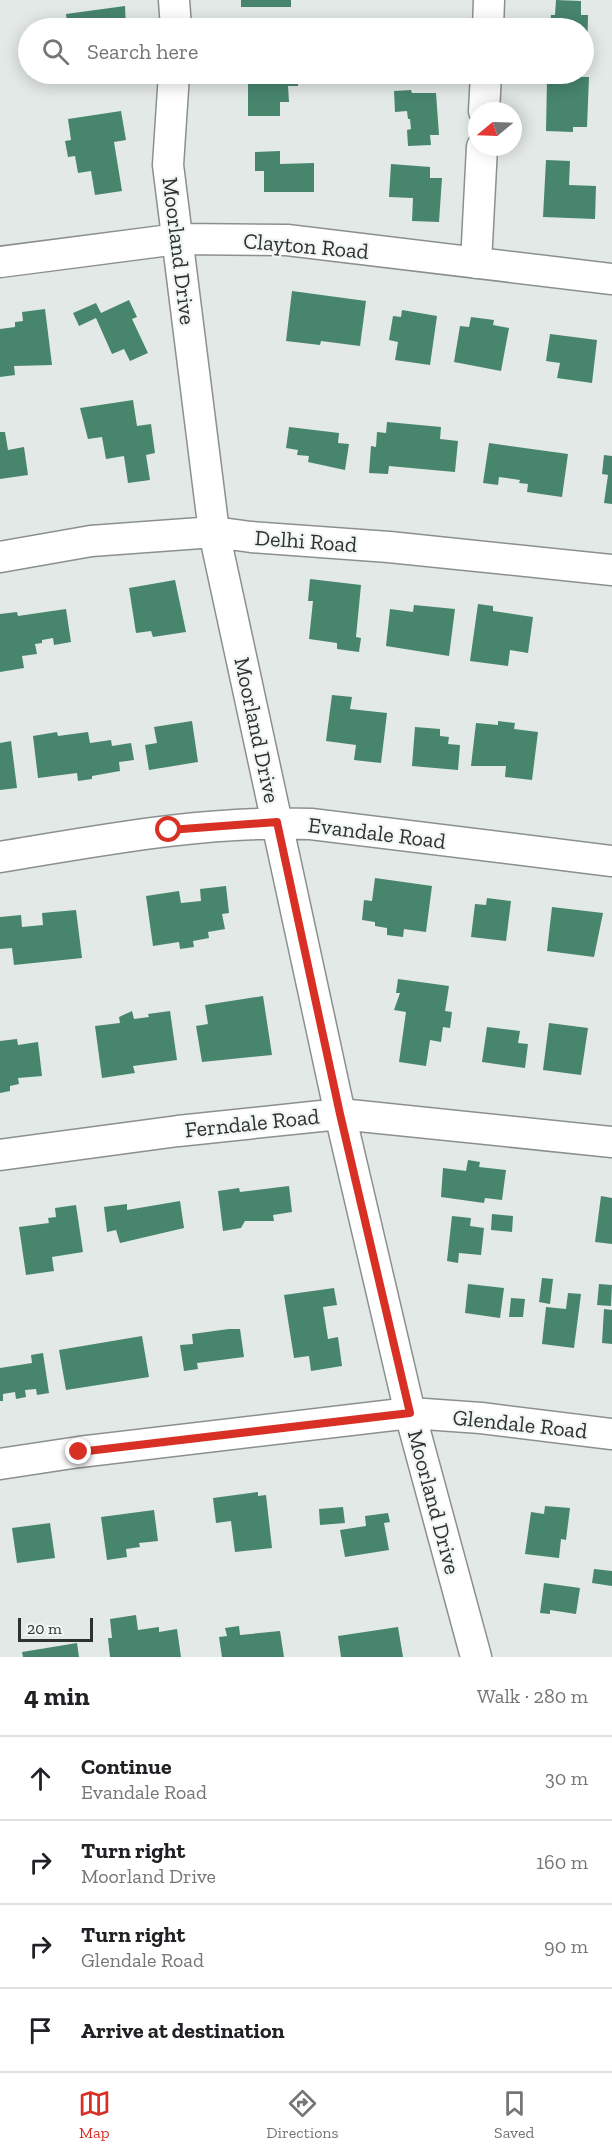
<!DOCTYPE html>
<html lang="en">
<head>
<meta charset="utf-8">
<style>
  body { margin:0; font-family:"Zilla Slab",serif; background:#f2f2f2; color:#202124 }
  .compass { position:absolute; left:468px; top:102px; width:54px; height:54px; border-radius:50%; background:#fff; box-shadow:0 3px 15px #0003; rotate:251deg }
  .scale { position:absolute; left:18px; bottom:15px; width:75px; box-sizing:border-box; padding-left:6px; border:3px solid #2e3130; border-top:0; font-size:16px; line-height:21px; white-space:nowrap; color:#2e3130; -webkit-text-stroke:4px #f0f6f3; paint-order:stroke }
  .stop { position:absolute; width:18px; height:18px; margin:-14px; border:4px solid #d93025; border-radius:50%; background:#fff }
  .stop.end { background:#d93025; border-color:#fff; box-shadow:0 2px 6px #0008 }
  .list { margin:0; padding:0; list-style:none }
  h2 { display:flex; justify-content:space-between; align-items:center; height:78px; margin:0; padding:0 24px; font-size:26px }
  h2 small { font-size:20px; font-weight:400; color:#757577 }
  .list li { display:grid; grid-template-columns:39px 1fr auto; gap:18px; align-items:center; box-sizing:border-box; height:84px; padding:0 24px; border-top:2px solid #e0e0e0 }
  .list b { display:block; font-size:22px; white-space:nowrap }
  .list p { margin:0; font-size:20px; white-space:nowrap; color:#757577 }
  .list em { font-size:20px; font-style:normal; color:#757577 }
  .icon { flex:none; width:33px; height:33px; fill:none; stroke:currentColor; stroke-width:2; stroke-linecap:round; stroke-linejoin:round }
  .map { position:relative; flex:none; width:612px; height:1657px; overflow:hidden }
  .search { position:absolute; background:#fff; box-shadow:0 3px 15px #0003; left:18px; right:18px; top:18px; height:66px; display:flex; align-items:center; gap:15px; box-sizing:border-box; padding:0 21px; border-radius:33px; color:#757577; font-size:22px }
  .sheet { height:414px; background:#fff }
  nav { display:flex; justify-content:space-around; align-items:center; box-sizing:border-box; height:84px; border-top:2px solid #e0e0e0; background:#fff; font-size:16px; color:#757577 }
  nav a { display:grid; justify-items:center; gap:3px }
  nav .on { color:#d93025 }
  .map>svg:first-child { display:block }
  .building { fill:#47856d }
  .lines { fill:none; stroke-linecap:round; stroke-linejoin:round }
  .minor-casing { stroke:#8b908e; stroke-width:33 }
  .minor { stroke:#fff; stroke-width:30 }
  .route { stroke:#d93025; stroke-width:8 }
  .labels { text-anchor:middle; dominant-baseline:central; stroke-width:4.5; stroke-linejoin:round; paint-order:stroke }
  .street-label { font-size:22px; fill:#2e3130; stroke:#f0f6f3 }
</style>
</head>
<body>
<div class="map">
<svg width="612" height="1657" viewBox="0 0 612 1657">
  <rect width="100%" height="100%" fill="#e3e9e6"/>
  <path class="building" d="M241,0H291V7H241Z
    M556,0L581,1V15H588L587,58H584V28H550L551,15H555Z
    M125,6L126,28H68L66,14Z
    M413,23L442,24L441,28H413Z
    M80,74H134V75L89,81L88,77L80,78Z
    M248,74H298V86H288L289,102H280V116H248Z
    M569,77H589L587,127H573V132L546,131L547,79L569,80Z
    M411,90L412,93H436L439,135H430L431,145L408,146L407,130L411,129L410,119H408L407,111L395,112L394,91Z
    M121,111L126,140L114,142L122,191L95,195L91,171L78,173L75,156L68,157L65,141L71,140L68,119Z
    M280,151V164L314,163V192H264V171H255V152Z
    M546,160L570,161L569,185L596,186L595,219L543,217Z
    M391,164L430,167V178H442L439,222L412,221L413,198L389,197Z
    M292,291L366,301L360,346L321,341L320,345L286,341Z
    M129,300L137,317L132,319L148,353L130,361L124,349L112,354L96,318L79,326L73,313L96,303L101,313Z
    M45,309L52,365L14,366L15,375L0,377V329L15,327V322L23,321L22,312Z
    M402,310L437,316L430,365L395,360L398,342L389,340L393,316L401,317Z
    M471,317L494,320L493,325L509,328L501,371L454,362L460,326L469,327Z
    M550,334L597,340L592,383L557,378L560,363L546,361Z
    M133,400L137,426L151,424L155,453L146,455L150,480L128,483L124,456L106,459L102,437L88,439L80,408Z
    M387,422L441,427L440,439L458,441L455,472L389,466L388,474L369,473L371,446L376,447L377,432L386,433Z
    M289,427L339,433L338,443L349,444L345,470L308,462L309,456L297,455L298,450L286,448Z
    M0,432H5L8,450L24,447L28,475L0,479Z
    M489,443L568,454L562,497L527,492L528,484L519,483L520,480L499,477L498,485L483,483Z
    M604,455L612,456V504L604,503L608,475L602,474Z
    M310,579L361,585L356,637L361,638L359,652L337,649V643L309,639L313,601H308Z
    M175,580L186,632L153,637L151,631L136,633L129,588Z
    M478,604L493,606V611L533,617L528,653L510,650L508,666L470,661Z
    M414,605L455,609L449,656L386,646L390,609L413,612Z
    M66,609L71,642L54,645L53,638L42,640V643L35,644L37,654L22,656L24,668L0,672V614L17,612L18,616Z
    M332,695L352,697L350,709L387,713L381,763L354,760L356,745L326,741Z
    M192,721L198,762L149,770L145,745L157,743L154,727Z
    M498,721L515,723L514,729L538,732L532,780L505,777L506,766H471L476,723L498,725Z
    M415,727L440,729V736L449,737L448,744L460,745L458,770L412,766Z
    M57,732L58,736L88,732L90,743L111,740L112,746L131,743L134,760L119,762L120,771L92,776V779L78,781L77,773L38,778L33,736Z
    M11,741L17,788L0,790V743Z
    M375,878L432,886L426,932L404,929L403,937L387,935V928L375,926V922L362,920L364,900L372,901Z
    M226,886L229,913L222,914L225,929L208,932L209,938L193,941L194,947L180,949L179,942L153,946L146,896L179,891L181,903L201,901L200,889Z
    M487,898L511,901L506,941L471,937L475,904L486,905Z
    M552,907L603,913L594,957L547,951Z
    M76,910L82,958L14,965L12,948L0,949V917L21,915L22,927L43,925L42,913Z
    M398,979L449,986L445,1011L452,1012L450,1028L443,1027L441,1042L430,1040L426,1066L399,1062L406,1012L394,1010L400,993H396Z
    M263,996L272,1055L202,1062L196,1026L208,1024L205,1005Z
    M132,1011L134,1019L149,1017L148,1014L170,1011L177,1060L133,1066L135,1073L102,1078L95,1026L120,1023L119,1017Z
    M549,1023L588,1028L581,1075L543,1070Z
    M487,1027L520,1031L518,1043L528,1044L525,1068L482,1062Z
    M17,1039L18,1045L38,1042L42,1076L18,1078L19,1084L10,1086V1091L0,1093V1041Z
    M468,1160L480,1162L479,1167L506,1170L502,1200L485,1198L484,1203L441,1197L443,1168L466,1171Z
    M289,1186L292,1212L273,1215L274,1221H245L241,1228L223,1231L218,1191L239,1188L240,1192Z
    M601,1196L612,1198V1244L595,1242Z
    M180,1201L184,1228L120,1243L116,1230L107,1232L104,1207L127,1204V1210Z
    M76,1205L83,1252L52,1257L54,1271L26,1275L19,1227L49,1223L48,1218L56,1217L55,1208Z
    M492,1214L513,1216L512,1232L491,1230Z
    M452,1216L471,1218L470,1226L484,1228L481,1255L459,1253L458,1263L447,1261Z
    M542,1278L553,1279L550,1304L539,1302Z
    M468,1284L504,1288L500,1318L465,1313Z
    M599,1284L612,1285L611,1306L597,1305Z
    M334,1288L337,1305L323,1307L328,1339L338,1337L342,1366L311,1371L309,1356L294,1358L284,1295Z
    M568,1293L581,1294L574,1348L542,1344L546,1307L566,1309Z
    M511,1298L525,1299L523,1317H509Z
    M604,1309L612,1310V1344L602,1343Z
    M229,1329H240L244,1357L197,1363L198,1369L184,1371L180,1345L193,1344L192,1334Z
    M142,1336L149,1377L66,1390L59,1350Z
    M43,1353L49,1393L37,1395L36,1389L25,1390L26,1397L16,1399L15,1392L3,1394V1401H0V1368L32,1363L31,1355Z
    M258,1492V1496L266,1495L272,1548L235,1552L231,1521L216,1523L213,1498Z
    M545,1506L570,1508L566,1540L561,1539L559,1558L525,1554L531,1512L544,1514Z
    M343,1507L345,1523L320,1525L319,1509Z
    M154,1510L158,1541L139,1543L140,1547L126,1549L127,1557L107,1560L101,1517Z
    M388,1513L390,1522L384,1523L389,1550L345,1557L340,1530L366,1526L365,1516Z
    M50,1523L55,1558L17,1563L12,1528Z
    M594,1569L612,1571V1586L592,1583Z
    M544,1583L580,1588L576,1614L550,1610V1614L540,1613Z
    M136,1615L138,1630L159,1627V1632L177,1629L181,1657H110L108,1638H112L110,1619Z
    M239,1626L240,1635L280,1631L284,1657H222L219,1637L227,1636L225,1628Z
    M398,1627L403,1657H341L338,1636Z
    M77,1643L79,1657H23L22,1652Z"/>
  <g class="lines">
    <defs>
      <path id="minor" d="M174,0L176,28
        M488,28L489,0
        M174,74L168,165L214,532L340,1114L410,1413L476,1657
        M484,111L486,74
        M0,262L178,239L287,240L612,279
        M476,263L482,147
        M0,557L91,541L214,532L251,537L389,547L612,570
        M0,857C103,840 207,820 311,824L612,861
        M0,1155L178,1131L340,1114L612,1142
        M0,1464L79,1452L410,1413L481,1418L612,1434"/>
    </defs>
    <use href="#minor" class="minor-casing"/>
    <use href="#minor" class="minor"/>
  </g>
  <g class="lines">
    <path class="route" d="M79,1452L410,1413L340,1114L277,822L169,830"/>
  </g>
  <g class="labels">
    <g class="street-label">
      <text transform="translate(306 246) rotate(5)">Clayton Road</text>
      <text transform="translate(179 251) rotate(83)">Moorland Drive</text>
      <text transform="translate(306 541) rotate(4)">Delhi Road</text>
      <text transform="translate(257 730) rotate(78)">Moorland Drive</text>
      <text transform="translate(377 833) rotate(7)">Evandale Road</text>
      <text transform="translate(252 1123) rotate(-6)">Ferndale Road</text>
      <text transform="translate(520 1424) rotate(6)">Glendale Road</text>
      <text transform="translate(434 1502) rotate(75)">Moorland Drive</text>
    </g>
  </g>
</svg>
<svg class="compass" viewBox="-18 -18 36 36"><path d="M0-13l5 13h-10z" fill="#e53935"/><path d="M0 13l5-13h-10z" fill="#757577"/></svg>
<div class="scale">20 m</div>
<div class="stop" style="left:169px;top:830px"></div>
<div class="stop end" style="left:79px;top:1452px"></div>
<div class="search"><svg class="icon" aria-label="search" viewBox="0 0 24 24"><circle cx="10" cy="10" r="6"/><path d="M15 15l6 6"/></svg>Search here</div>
</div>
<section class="sheet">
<h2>4 min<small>Walk · 280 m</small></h2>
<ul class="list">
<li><svg class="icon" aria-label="ahead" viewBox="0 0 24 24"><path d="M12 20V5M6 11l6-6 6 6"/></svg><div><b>Continue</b><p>Evandale Road</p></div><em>30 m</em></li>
<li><svg class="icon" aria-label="right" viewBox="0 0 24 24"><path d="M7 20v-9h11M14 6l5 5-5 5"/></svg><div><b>Turn right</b><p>Moorland Drive</p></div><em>160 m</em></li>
<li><svg class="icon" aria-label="right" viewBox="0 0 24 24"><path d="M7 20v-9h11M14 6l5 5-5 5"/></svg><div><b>Turn right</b><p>Glendale Road</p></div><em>90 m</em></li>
<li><svg class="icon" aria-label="arrive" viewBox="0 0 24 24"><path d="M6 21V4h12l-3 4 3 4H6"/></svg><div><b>Arrive at destination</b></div></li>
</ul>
</section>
<nav>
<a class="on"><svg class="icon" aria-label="map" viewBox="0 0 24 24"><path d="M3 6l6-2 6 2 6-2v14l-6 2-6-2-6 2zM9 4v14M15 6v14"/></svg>Map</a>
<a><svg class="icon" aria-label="directions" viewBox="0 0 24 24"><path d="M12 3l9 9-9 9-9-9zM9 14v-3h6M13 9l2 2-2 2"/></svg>Directions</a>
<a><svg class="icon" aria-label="saved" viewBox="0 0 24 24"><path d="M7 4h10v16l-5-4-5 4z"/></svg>Saved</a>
</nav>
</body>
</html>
